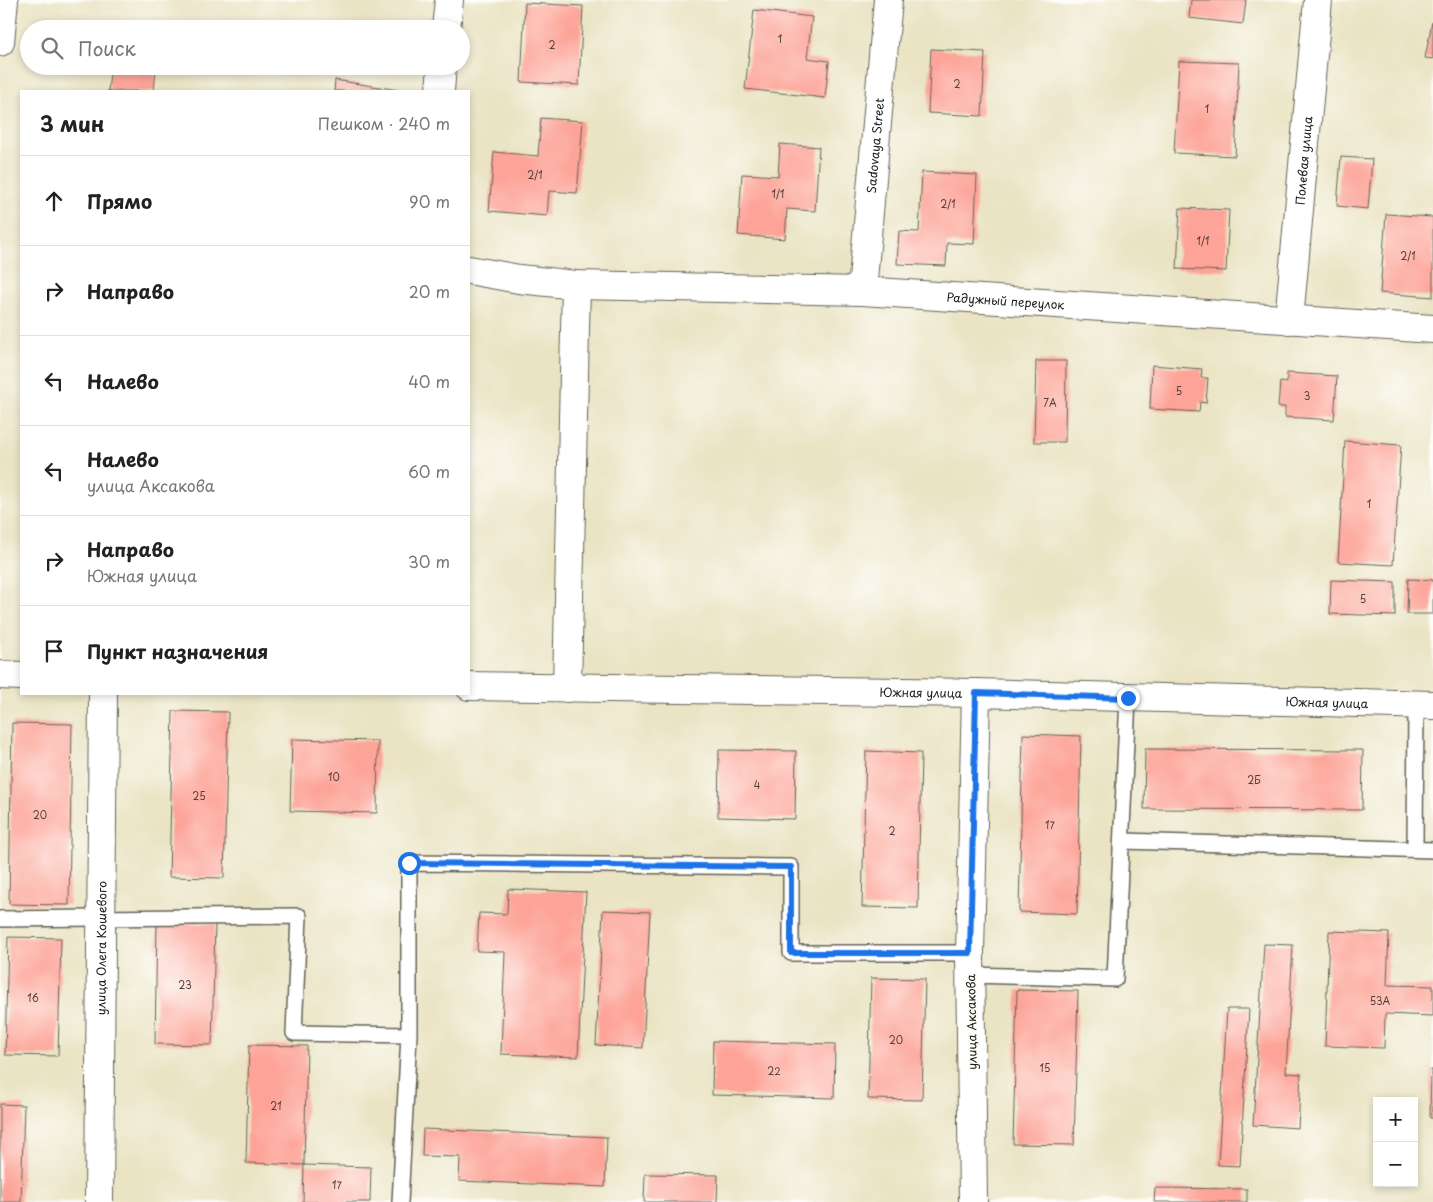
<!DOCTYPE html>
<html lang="ru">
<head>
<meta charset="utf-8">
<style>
  body { margin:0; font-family:"Playpen Sans",sans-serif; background:#f2f2f2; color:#222 }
  .controls { position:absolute; right:15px; bottom:15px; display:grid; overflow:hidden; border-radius:0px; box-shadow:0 2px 8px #0003 }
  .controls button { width:45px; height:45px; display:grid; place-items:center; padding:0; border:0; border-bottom:1px solid #e0e0e0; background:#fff; color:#222; font:25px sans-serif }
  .stop { position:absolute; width:15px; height:15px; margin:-11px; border:4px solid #1a73e8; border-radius:50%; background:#fff }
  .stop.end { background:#1a73e8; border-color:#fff; box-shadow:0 1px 5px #0008 }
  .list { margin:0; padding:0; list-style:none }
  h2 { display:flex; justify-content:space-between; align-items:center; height:65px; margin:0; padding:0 20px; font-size:21px }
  h2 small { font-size:16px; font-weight:400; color:#767676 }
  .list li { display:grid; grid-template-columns:32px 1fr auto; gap:15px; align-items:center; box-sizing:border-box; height:90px; padding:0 20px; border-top:1px solid #e0e0e0 }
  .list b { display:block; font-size:19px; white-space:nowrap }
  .list p { margin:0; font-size:16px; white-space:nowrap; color:#767676 }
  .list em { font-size:16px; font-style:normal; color:#767676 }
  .icon { flex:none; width:28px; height:28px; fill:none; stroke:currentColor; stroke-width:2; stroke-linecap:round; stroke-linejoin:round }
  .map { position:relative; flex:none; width:1433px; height:1202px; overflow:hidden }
  .search { position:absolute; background:#fff; box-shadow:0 2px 8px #0003; left:20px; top:20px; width:450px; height:55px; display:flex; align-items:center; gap:12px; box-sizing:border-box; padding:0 18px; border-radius:28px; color:#767676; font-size:19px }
  .panel { position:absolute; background:#fff; box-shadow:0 2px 8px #0003; left:20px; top:90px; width:450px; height:605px; border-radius:0px }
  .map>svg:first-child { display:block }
  .building { fill:#fda397 }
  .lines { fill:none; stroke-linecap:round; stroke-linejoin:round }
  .lane-casing { stroke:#646257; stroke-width:18 }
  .street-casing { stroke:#646257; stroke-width:30 }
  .secondary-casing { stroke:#646257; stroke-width:30 }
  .lane { stroke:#fff; stroke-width:15 }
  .street { stroke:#fff; stroke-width:28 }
  .secondary { stroke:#fff; stroke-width:28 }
  .route { stroke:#1a73e8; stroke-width:6 }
  .labels { text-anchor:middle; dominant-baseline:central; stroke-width:4; stroke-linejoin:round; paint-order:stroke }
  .number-label { font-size:10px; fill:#543e3b }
  .street-label { font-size:12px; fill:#1c1c1c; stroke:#fdfcf7 }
</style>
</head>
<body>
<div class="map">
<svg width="1433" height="1202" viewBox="0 0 1433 1202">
  <rect width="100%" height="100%" fill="#fdfcf7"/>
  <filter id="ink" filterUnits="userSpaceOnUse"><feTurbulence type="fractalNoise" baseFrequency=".02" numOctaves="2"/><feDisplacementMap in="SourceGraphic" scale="10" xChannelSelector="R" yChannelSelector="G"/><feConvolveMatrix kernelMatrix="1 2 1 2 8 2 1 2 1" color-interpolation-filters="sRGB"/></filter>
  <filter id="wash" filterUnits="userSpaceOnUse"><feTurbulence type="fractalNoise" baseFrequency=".0096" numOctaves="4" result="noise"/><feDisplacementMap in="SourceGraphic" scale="20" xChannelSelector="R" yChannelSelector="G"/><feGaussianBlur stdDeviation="1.12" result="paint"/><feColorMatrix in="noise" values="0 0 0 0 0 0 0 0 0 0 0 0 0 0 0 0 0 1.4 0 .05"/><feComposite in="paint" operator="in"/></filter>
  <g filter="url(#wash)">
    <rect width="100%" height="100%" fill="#eae4c4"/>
    <g id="blocks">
      <path class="building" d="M1191,0H1246L1243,24L1189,18Z
        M525,3L583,6L579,85L521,82Z
        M754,10L812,17L807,58L829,61L825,98L745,89Z
        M1432,22L1433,23V59L1425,58Z
        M931,49L985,52L982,116L928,113Z
        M1179,61L1239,63L1235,156L1174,153Z
        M111,66L156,69L154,91H108Z
        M335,80L398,90V91H334Z
        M541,118L583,121L577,193L549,191L547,216L489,211L494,152L538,156Z
        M780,144L819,147L815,211L787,209L785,239L738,235L742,174L778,176Z
        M1341,157L1372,159L1368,209L1337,206Z
        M922,172L977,175L974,244L947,243L946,266L897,264L899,231L919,232Z
        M1180,208L1229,210L1226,271L1177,269Z
        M1386,214L1433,217V297L1380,293Z
        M1036,361H1066L1065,442H1034Z
        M1152,365L1202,369L1201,378H1208L1206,403L1200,402L1199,412L1150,409Z
        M1287,373L1337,376L1334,420L1285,417V407H1278L1280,382L1287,383Z
        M1345,441L1401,445L1393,565L1338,562Z
        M1408,579L1433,580V614H1407Z
        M1331,580L1395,582V616L1330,614Z
        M173,711L228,712L224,878L169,877Z
        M12,723L72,724L69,905L9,904Z
        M1023,734L1081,736L1077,914L1019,912Z
        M292,739L378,741L377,813L290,811Z
        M1145,749L1363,750L1362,810L1144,809Z
        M719,750L796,751L795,819L718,817Z
        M866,751L921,753L918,908L862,907Z
        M508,889L586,892L578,1057L501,1054L505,952L477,951L479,913L507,914Z
        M603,910L650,912L643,1048L596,1045Z
        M157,923L215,924L212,1045L155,1044Z
        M1329,931L1389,933L1387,985L1433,986V1016L1385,1014L1384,1048L1325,1046Z
        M8,937L61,938L58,1056L5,1055Z
        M1264,944L1293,945L1286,1073L1301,1074L1298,1128L1253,1125Z
        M871,978L925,979L922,1100L868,1099Z
        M1017,990L1078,991L1074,1145L1013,1144Z
        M1227,1009H1249L1240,1166L1218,1165Z
        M713,1041L835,1044L834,1098L712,1095Z
        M249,1045L307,1046L304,1165L246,1163Z
        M1431,1070H1433V1118H1430Z
        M0,1104L24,1105L21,1202H0Z
        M423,1129L607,1137L605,1187L459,1181L460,1157L422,1156Z
        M304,1165L371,1167L370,1202H303Z
        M645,1174L718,1175L717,1202H644Z
        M1155,1188L1247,1189V1202H1154Z"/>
    </g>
  </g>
  <g filter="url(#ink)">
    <use href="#blocks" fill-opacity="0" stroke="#646257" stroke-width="1"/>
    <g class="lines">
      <defs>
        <path id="lane" d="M1122,841L1433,850
          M1415,849L1416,705
          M0,919L299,916L294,1033L409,1035L400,1202
          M970,975L1115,979L1128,698
          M409,1035V863L791,867V953H970"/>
        <g id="street">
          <path d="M446,29L449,0"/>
          <path d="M0,42L4,0"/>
          <path d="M440,91L442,66"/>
          <path id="s1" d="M469,270L519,279L576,285L862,291L1433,329"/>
          <path id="s2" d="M862,291L888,0"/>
          <path id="s3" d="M1289,320L1318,0"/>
          <path d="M567,688L576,285"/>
          <path id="s4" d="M99,1202L103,694"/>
          <path d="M973,1202L970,953L976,693"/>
        </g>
        <g id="secondary">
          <path d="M0,675L21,676"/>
          <path id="s5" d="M469,686L976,693L1433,705"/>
        </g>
      </defs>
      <use href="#lane" class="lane-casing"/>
      <use href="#street" class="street-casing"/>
      <use href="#secondary" class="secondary-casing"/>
      <use href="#lane" class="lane"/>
      <use href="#street" class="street"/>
      <use href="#secondary" class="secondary"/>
    </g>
  </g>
  <g class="lines" filter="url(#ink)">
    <path class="route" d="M409,863L791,867V953H970L976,693L1128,698"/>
  </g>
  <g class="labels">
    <g class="number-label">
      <text x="780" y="38">1</text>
      <text x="552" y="44">2</text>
      <text x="957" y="83">2</text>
      <text x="1207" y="108">1</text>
      <text x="535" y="174">2/1</text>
      <text x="778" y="193">1/1</text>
      <text x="948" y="203">2/1</text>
      <text x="1203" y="240">1/1</text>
      <text x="1408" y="255">2/1</text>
      <text x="1179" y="390">5</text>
      <text x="1307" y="395">3</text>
      <text x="1050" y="402">7А</text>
      <text x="1369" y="503">1</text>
      <text x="1363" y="598">5</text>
      <text x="334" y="776">10</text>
      <text x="1254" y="779">2Б</text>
      <text x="757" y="784">4</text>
      <text x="199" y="795">25</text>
      <text x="40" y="814">20</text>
      <text x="1050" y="824">17</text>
      <text x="892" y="830">2</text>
      <text x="185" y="984">23</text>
      <text x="33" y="997">16</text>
      <text x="1380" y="1000">53А</text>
      <text x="896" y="1039">20</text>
      <text x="1045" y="1067">15</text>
      <text x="774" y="1070">22</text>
      <text x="276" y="1105">21</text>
      <text x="337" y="1184">17</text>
    </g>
    <g class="street-label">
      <text stroke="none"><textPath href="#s2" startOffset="146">Sadovaya Street</textPath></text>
      <text stroke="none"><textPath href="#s3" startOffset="160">Полевая улица</textPath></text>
      <text stroke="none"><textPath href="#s1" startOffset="538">Радужный переулок</textPath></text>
      <text stroke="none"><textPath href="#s5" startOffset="452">Южная улица</textPath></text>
      <text stroke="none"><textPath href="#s5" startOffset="858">Южная улица</textPath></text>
      <text stroke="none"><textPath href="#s4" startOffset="254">улица Олега Кошевого</textPath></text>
      <text transform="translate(971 1022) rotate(-91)">улица Аксакова</text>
    </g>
  </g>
</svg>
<div class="controls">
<button>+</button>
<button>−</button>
</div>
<div class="stop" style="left:409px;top:863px"></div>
<div class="stop end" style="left:1128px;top:698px"></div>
<div class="search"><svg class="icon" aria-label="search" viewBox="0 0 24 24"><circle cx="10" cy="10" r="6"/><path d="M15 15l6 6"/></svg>Поиск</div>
<section class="panel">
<h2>3 мин<small>Пешком · 240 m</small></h2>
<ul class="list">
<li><svg class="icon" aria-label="ahead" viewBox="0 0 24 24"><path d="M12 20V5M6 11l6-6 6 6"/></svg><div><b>Прямо</b></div><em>90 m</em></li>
<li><svg class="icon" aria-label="right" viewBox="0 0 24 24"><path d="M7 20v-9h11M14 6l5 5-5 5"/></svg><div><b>Направо</b></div><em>20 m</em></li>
<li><svg class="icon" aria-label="left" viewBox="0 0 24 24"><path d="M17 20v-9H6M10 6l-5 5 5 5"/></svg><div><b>Налево</b></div><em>40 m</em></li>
<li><svg class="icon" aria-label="left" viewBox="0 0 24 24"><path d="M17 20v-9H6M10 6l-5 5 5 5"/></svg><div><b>Налево</b><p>улица Аксакова</p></div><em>60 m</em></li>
<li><svg class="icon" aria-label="right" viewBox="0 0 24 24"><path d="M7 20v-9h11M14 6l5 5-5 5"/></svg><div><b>Направо</b><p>Южная улица</p></div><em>30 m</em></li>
<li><svg class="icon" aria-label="arrive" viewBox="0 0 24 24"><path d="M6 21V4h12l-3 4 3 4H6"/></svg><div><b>Пункт назначения</b></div></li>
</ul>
</section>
</div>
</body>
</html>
